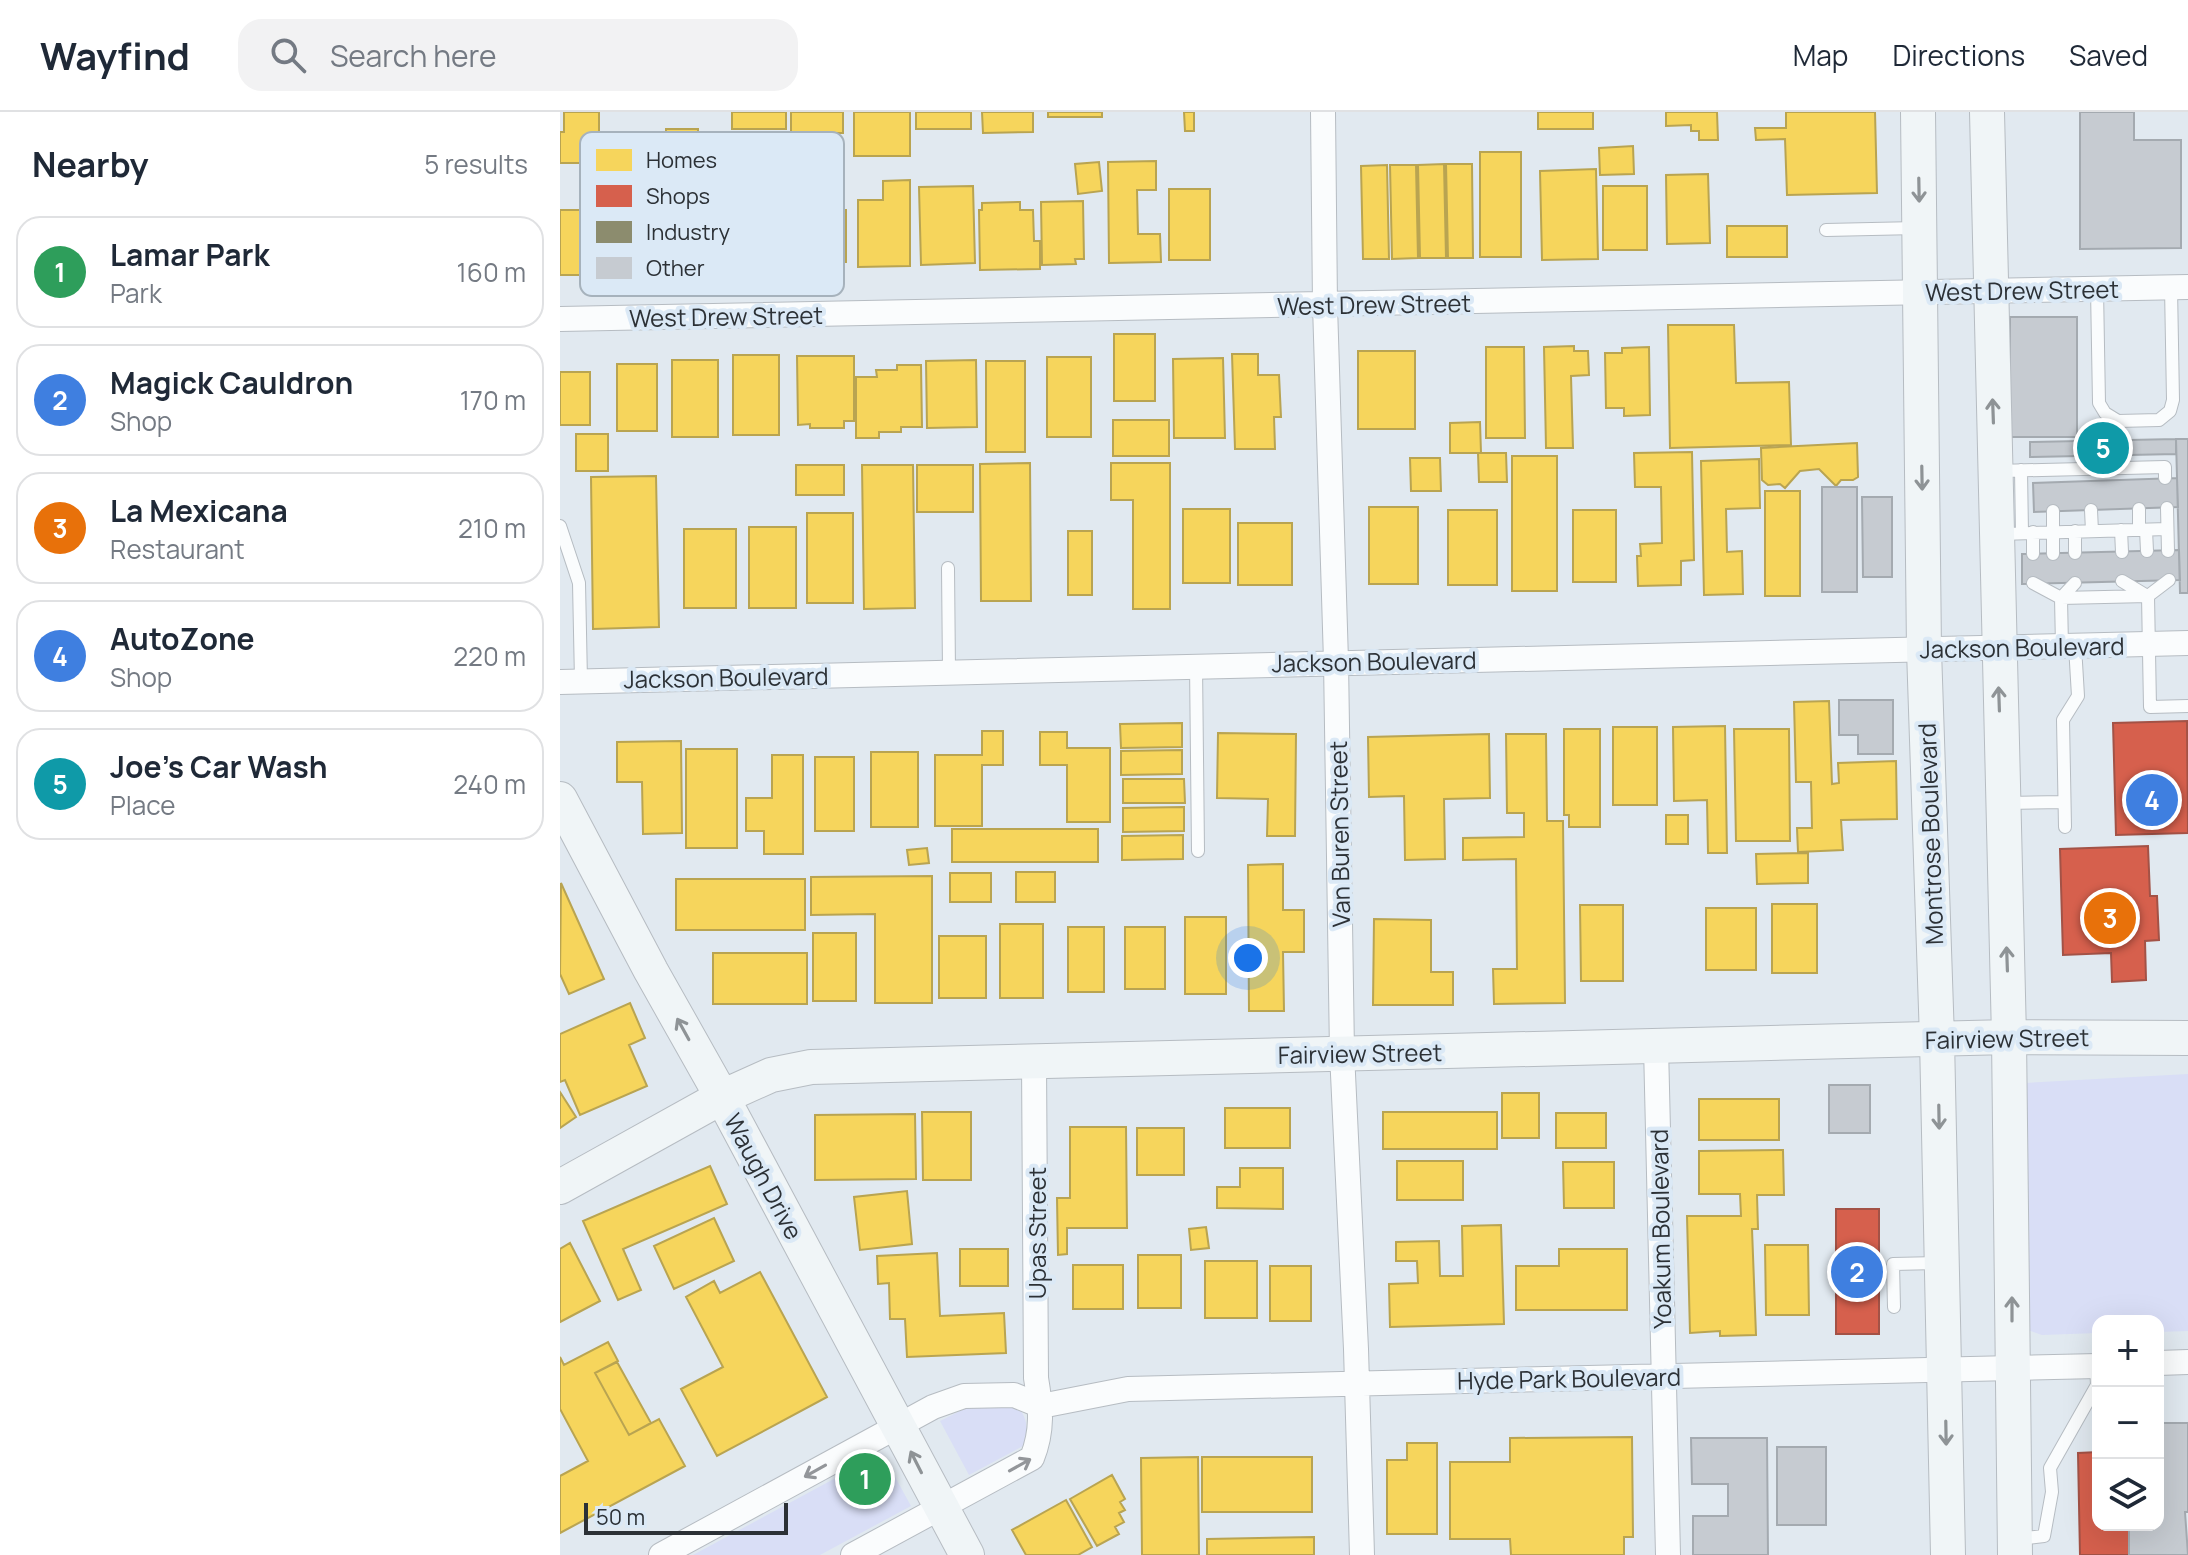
<!DOCTYPE html>
<html lang="en">
<head>
<meta charset="utf-8">
<style>
  body { margin:0; font-family:Manrope,sans-serif; background:#f2f2f3; color:#1f2937 }
  .controls { position:absolute; right:24px; bottom:24px; display:grid; overflow:hidden; border-radius:16px; box-shadow:0 8px 32px #0002 }
  .controls button { width:72px; height:72px; display:grid; place-items:center; padding:0; border:0; border-bottom:2px solid #e0e1e3; background:#fff; color:#1f2937; font:40px sans-serif }
  .scale { position:absolute; left:24px; bottom:20px; width:204px; box-sizing:border-box; padding-left:8px; border:4px solid #2c3136; border-top:0; font-size:22px; line-height:28px; white-space:nowrap; color:#2c3136; -webkit-text-stroke:6px #dbe9f6; paint-order:stroke }
  .you { position:absolute; left:688px; top:846px; width:28px; height:28px; margin:-20px; border:6px solid #fff; border-radius:50%; background:#1a73e8; box-shadow:0 0 0 12px #1a73e833 }
  .badge { display:grid; place-items:center; width:52px; height:52px; border-radius:50%; background:#2563eb; color:#fff; font-size:26px; font-weight:700 }
  .pin { position:absolute; translate:-50% -50%; border:4px solid #fff; box-shadow:0 2px 8px #0006 }
  .list { margin:0; padding:0; list-style:none }
  h2 { display:flex; justify-content:space-between; align-items:center; height:104px; margin:0; padding:0 32px; font-size:34px }
  h2 small { font-size:26px; font-weight:400; color:#747a83 }
  .list li { display:grid; grid-template-columns:52px 1fr auto; gap:24px; align-items:center; box-sizing:border-box; height:112px; margin:0 16px 16px; padding:0 16px; border:2px solid #e0e1e3; border-radius:24px }
  .list b { display:block; font-size:30px; white-space:nowrap }
  .list p { margin:0; font-size:26px; white-space:nowrap; color:#747a83 }
  .list em { font-size:26px; font-style:normal; color:#747a83 }
  .icon { flex:none; width:44px; height:44px; fill:none; stroke:currentColor; stroke-width:2; stroke-linecap:round; stroke-linejoin:round }
  .map { position:relative; flex:none; width:1628px; height:1443px; overflow:hidden }
  header { display:flex; align-items:center; gap:48px; box-sizing:border-box; height:112px; padding:0 40px; background:#fff; border-bottom:2px solid #e0e1e3 }
  header strong { font-size:38px }
  nav { display:flex; gap:44px; margin-inline-start:auto; font-size:28px }
  .search { width:560px; height:72px; background:#f2f2f3; display:flex; align-items:center; gap:20px; box-sizing:border-box; padding:0 28px; border-radius:24px; color:#747a83; font-size:30px }
  main { display:flex }
  aside { flex:1; background:#fff }
  .map>svg:first-child { display:block }
  .green { fill:#d9def6 }
  .homes { fill:#f6d55c; stroke:#b9a451; stroke-width:2 }
  .shops { fill:#d6604d; stroke:#a35246; stroke-width:2 }
  .building { fill:#c6cbd1; stroke:#a4aab0; stroke-width:2 }
  .lines { fill:none; stroke-linecap:round; stroke-linejoin:round }
  .lane-casing { stroke:#b6bcc2; stroke-width:14 }
  .street-casing { stroke:#b6bcc2; stroke-width:26 }
  .secondary-casing { stroke:#b6bcc2; stroke-width:36 }
  .lane { stroke:#fafcfd; stroke-width:12 }
  .street { stroke:#fafcfd; stroke-width:24 }
  .secondary { stroke:#f0f5f7; stroke-width:34 }
  .oneway { stroke:#8e9396 }
  .oneway2 { stroke:#93969a }
  .labels { text-anchor:middle; dominant-baseline:central; stroke-width:8; stroke-linejoin:round; paint-order:stroke }
  .street-label { font-size:24px; fill:#2c3136; stroke:#dbe9f6 }
  .key { fill:#dbe9f6; stroke:#a6b2bc; stroke-width:2 }
  .key-label { font-size:22px; fill:#2c3136 }
</style>
</head>
<body>
<header>
<strong>Wayfind</strong>
<div class="search"><svg class="icon" aria-label="search" viewBox="0 0 24 24"><circle cx="10" cy="10" r="6"/><path d="M15 15l6 6"/></svg>Search here</div>
<nav><a>Map</a><a>Directions</a><a>Saved</a></nav>
</header>
<main>
<aside>
<h2>Nearby<small>5 results</small></h2>
<ul class="list">
<li><span class="badge" style="background:#2e9e5b">1</span><div><b>Lamar Park</b><p>Park</p></div><em>160 m</em></li>
<li><span class="badge" style="background:#3f7fe0">2</span><div><b>Magick Cauldron</b><p>Shop</p></div><em>170 m</em></li>
<li><span class="badge" style="background:#e8710a">3</span><div><b>La Mexicana</b><p>Restaurant</p></div><em>210 m</em></li>
<li><span class="badge" style="background:#3f7fe0">4</span><div><b>AutoZone</b><p>Shop</p></div><em>220 m</em></li>
<li><span class="badge" style="background:#0f9aa8">5</span><div><b>Joe's Car Wash</b><p>Place</p></div><em>240 m</em></li>
</ul>
</aside>
<div class="map">
<svg width="1628" height="1443" viewBox="0 0 1628 1443">
  <rect width="100%" height="100%" fill="#e1e9f0"/>
  <path class="green" d="M1628,962V1219L1598,1220V1209H1538V1221L1482,1223L1468,1218L1464,971Z
    M455,1292C467,1303 470,1319 463,1334L409,1363L380,1309L408,1295Z
    M322,1341L351,1394L260,1443H133Z"/>
  <path class="homes" d="M4,0H39V51H0V20H4Z
    M172,0H226V17H172Z
    M231,0H283V21H231Z
    M294,0H350V44H294Z
    M356,0H411V17H356Z
    M422,0H473V20L423,21Z
    M488,0H542V5H488Z
    M624,0H634V19H625Z
    M978,0H1033V17H978Z
    M1106,0H1157L1158,28H1139V19H1131V13L1106,14Z
    M1226,0H1315L1317,81L1227,83L1225,27L1196,28L1195,16H1226Z
    M106,17H138V48H106Z
    M1073,34L1074,62L1040,63L1039,36Z
    M920,40H961V145H920Z
    M596,49V78H577L578,122H600L601,150L549,151L548,50Z
    M539,50L542,79L518,82L515,52Z
    M884,52L886,146H860L858,53Z
    M886,52H912L913,146H888Z
    M827,53L829,147H803L801,54Z
    M830,53H856L858,146L832,147Z
    M1036,57L1038,147L982,148L980,59Z
    M1148,62L1150,131L1107,132L1106,63Z
    M350,68V154L298,155V88H323V69Z
    M413,74L415,151L361,153L359,75Z
    M1043,74H1087V138H1043Z
    M609,77H650V148H609Z
    M523,89L524,147H515L516,152L482,153L481,90Z
    M460,90V98H473L474,129H480V157L420,158L419,98H422V91Z
    M0,98H35V163H0Z
    M240,98H286V150H240Z
    M1167,114H1227V145H1167Z
    M1108,213H1174L1176,271L1229,270L1231,333L1110,336Z
    M554,222H595V289H554Z
    M1014,234V239H1028L1029,263L1011,264L1013,336H986L984,235Z
    M926,235H964L965,326H926Z
    M1089,235L1090,303L1064,304V296H1046L1045,241H1062V236Z
    M798,239H855V317H798Z
    M672,242H698V263H719L721,305H714L715,337H675Z
    M173,243H219V323H173Z
    M237,244H294V309H284V316H250V312L238,313Z
    M487,245H531V325H487Z
    M663,246L665,326H614L613,247Z
    M112,248H158V325H112Z
    M416,248L417,315L367,316L366,249Z
    M426,249H465V340H426Z
    M57,252H97V319H57Z
    M337,253H361L362,315H341V320H319V326H296V265H317L316,258H337Z
    M0,260H30V313H0Z
    M553,308H609V344H553Z
    M920,310L921,341H890V311Z
    M16,322H48V359H16Z
    M1297,331L1298,365L1293,368H1281L1276,374L1259,357L1240,359L1225,376L1220,372L1208,373L1202,368L1201,336Z
    M1132,340L1134,448L1121,449V473L1078,474L1077,444H1081L1080,432L1102,431L1101,375H1075L1074,341Z
    M918,341H946L947,370H919Z
    M952,344H997V479H952Z
    M850,346H880L881,379H851Z
    M1199,347L1200,396L1166,397L1167,440L1182,439L1183,482L1144,483L1141,349Z
    M470,351L471,489H421L420,352Z
    M551,351H610V497H573V388H551Z
    M236,353H284V383H236Z
    M302,353H353L355,496L304,497Z
    M357,353H413V400H357Z
    M96,364L99,515L33,517L31,365Z
    M1205,379H1240V484H1205Z
    M809,395H858V472H809Z
    M623,397H670V471H623Z
    M888,398H937V473H888Z
    M1013,398H1056V470H1013Z
    M247,401H293V491H247Z
    M678,411H732V473H678Z
    M189,415H236V496H189Z
    M124,417H176V496H124Z
    M508,419H532V483H508Z
    M1269,589L1272,672L1279,671L1278,651L1336,649L1337,707L1281,708L1283,738L1238,740L1237,716H1252L1251,670H1236L1234,590Z
    M622,611V635L561,636L560,612Z
    M1165,614L1167,741H1148L1147,688L1114,689L1113,615Z
    M1053,615H1097V693H1053Z
    M1004,617H1040V715H1009V703H1004Z
    M1174,617H1229L1230,729H1176Z
    M422,619H443V653H422V714H375V643H422Z
    M480,620H507V636H550V710H507V653H480Z
    M658,621L736,622L735,724H707L708,687L657,686Z
    M929,622L930,686L884,687L885,747L845,748L844,684L809,685L808,625Z
    M946,622H986L987,709H1003L1005,891L934,892L933,857H957L956,747L903,748V726L964,725V701H947Z
    M121,629L122,721L83,722L82,670H57V630Z
    M126,637H177V736H126Z
    M622,638V662L561,663V639Z
    M311,640H358V715H311Z
    M212,643H243V742H204V719H186V686H212Z
    M255,645H294V719H255Z
    M563,667H624L625,691H563Z
    M624,695V719L563,720V696Z
    M1106,703H1128V732H1106Z
    M392,717H538V750H392Z
    M623,723V747L562,748V724Z
    M367,736L369,751L349,753L347,738Z
    M1248,741V771L1197,772L1196,742Z
    M723,752V798H744V840H723L724,899H689L688,753Z
    M456,760H495V790H456Z
    M390,761H431V790H390Z
    M372,764V891H315V802L251,803V765Z
    M116,767H245V818H116Z
    M1,771L44,867L9,882L0,862Z
    M1212,792H1257V861H1212Z
    M1020,793H1063V869H1021Z
    M1146,796H1196V858H1146Z
    M625,805H666V882H625Z
    M814,807L871,808V860H893V893H813Z
    M440,812H483V886H440Z
    M508,815H544V880H508Z
    M565,815H605V877H565Z
    M253,821H296V889H253Z
    M379,824H426V886H379Z
    M153,841H247V892H153Z
    M70,891L85,926L69,933L87,974L20,1003L5,968L0,970V922Z
    M0,980L16,1005L0,1016Z
    M942,981H979V1026H942Z
    M1139,987H1219V1028H1139Z
    M665,996H730V1036H665Z
    M362,1000H411V1068H363Z
    M823,1000H937V1037H823Z
    M996,1001H1046V1036H996Z
    M355,1002L356,1067L255,1068V1003Z
    M510,1015H566L567,1116H507V1142L498,1143L497,1086H510Z
    M577,1016H624V1063H577Z
    M1223,1038L1224,1083H1197L1198,1117H1192L1196,1223L1160,1224V1219L1130,1221L1127,1104H1181L1180,1082H1139V1039Z
    M837,1049H903V1088H837Z
    M1003,1050H1054V1096H1004Z
    M150,1054L167,1092L63,1137L81,1178L58,1188L23,1109Z
    M680,1056H723V1097L657,1096V1075H680Z
    M347,1079L352,1132L300,1138L294,1085Z
    M154,1106L174,1149L114,1177L94,1134Z
    M941,1113L944,1212L830,1215L829,1172L858,1171L857,1149H836V1130L879,1129L880,1164H903L902,1114Z
    M646,1115L649,1136L631,1138L629,1117Z
    M10,1131L40,1189L0,1210V1137Z
    M1205,1133H1248L1249,1203H1206Z
    M400,1137H448V1174H400Z
    M999,1137H1067V1198H956V1154H999Z
    M377,1141L380,1204L444,1201L446,1241L347,1245L345,1207H330L329,1171L318,1172L317,1144Z
    M578,1143H621V1196H578Z
    M645,1149H697V1206H645Z
    M513,1153H563V1197H513Z
    M710,1154H751V1209H710Z
    M200,1160L267,1285L157,1344L121,1277L163,1255L126,1185L154,1169L160,1181Z
    M48,1230L58,1249L35,1261L69,1323L99,1307L125,1354L0,1421V1364L28,1349L0,1297V1245L4,1253Z
    M57,1250L91,1311L69,1323L35,1261Z
    M1072,1325L1073,1425H1064V1443H951L950,1427H890V1350H950V1326Z
    M847,1331H877V1422H827V1348H847Z
    M638,1345L639,1443H582L581,1346Z
    M642,1345H752V1400H642Z
    M552,1363L565,1387L560,1390L565,1398L559,1401L564,1410L555,1415L559,1422L537,1434L510,1387Z
    M506,1388L532,1435L518,1443H466L452,1418Z
    M754,1425V1443H647V1427Z"/>
  <path class="shops" d="M1627,609L1628,721L1556,723L1553,611Z
    M1588,734L1590,784H1597L1599,828L1585,829L1586,868L1552,870L1551,841L1503,843L1500,737Z
    M1276,1097H1319V1222H1276Z
    M1538,1340V1413H1569V1443H1520L1518,1341Z"/>
  <path class="building" d="M1520,0H1574V28H1621V136L1520,137Z
    M1450,205H1517V325H1450Z
    M1616,327H1628V481H1620Z
    M1616,327V342L1470,345V330Z
    M1617,366L1618,395L1474,400L1473,371Z
    M1262,375H1297V480H1262Z
    M1302,385H1332V465H1303Z
    M1619,438L1620,468L1462,472V442Z
    M1279,588H1333V642H1298V623H1279Z
    M1269,973H1310V1021H1269Z
    M1598,1311H1628V1400H1625L1628,1443H1569V1413H1598Z
    M1131,1326H1207L1208,1443H1133V1404H1168V1372H1132Z
    M1217,1335H1266V1413H1217Z"/>
  <g class="lines">
    <defs>
      <path id="lane" d="M1266,118L1357,116
        M1537,177L1539,291L1545,301L1558,309L1599,308L1610,299L1613,288L1611,175
        M1461,358L1462,421
        M1437,359L1605,355V366
        M1607,396L1608,439
        M1579,397V418
        M1531,398L1532,419
        M1493,399V442
        M0,414L19,471L21,569
        M1561,418L1562,440
        M1586,418L1587,439
        M1515,419V441
        M1473,420V442
        M1439,422L1607,417
        M388,456L389,560
        M1562,469L1587,484
        M1473,471L1501,486
        M1588,484L1609,468
        M1501,486L1515,471
        M1502,534L1501,486L1588,484L1590,595L1628,594
        M636,553L638,739
        M1447,691L1504,690
        M1505,715L1503,608L1518,584L1515,534
        M1334,1195L1333,1152L1378,1151
        M1458,1427L1484,1424L1492,1380L1490,1356L1537,1273L1536,1254"/>
      <path id="street" d="M763,0L765,193L776,549L782,941L796,1237L802,1443
        M0,207L1628,175
        M0,570L1628,531
        M1096,934L1108,1443
        M1598,1251L1628,1250
        M101,1443L373,1295L404,1284L454,1283L481,1294L568,1277L1538,1254
        M293,1443L472,1346C483,1319 481,1295 476,1266L474,949"/>
      <path id="secondary" d="M1358,0L1364,538L1377,927L1388,1443
        M1427,0L1449,925L1455,1443
        M0,687L91,859L162,985L407,1443
        M0,1075L162,985L211,963L251,955L1449,925L1628,926"/>
    </defs>
    <use href="#lane" class="lane-casing"/>
    <use href="#street" class="street-casing"/>
    <use href="#secondary" class="secondary-casing"/>
    <use href="#lane" class="lane"/>
    <use href="#street" class="street"/>
    <use href="#secondary" class="secondary"/>
  </g>
  <defs><path id="oneway-shaft" d="M-6 0H5M1.5-3L5.5 0L1.5 3" fill="none" stroke-width="1.6" stroke-linecap="round" stroke-linejoin="round" transform="scale(2)"/></defs>
  <g class="oneway">
    <use href="#oneway-shaft" transform="translate(1359 78) rotate(89)"/>
    <use href="#oneway-shaft" transform="translate(1433 299) rotate(-92)"/>
    <use href="#oneway-shaft" transform="translate(1362 366) rotate(89)"/>
    <use href="#oneway-shaft" transform="translate(1439 587) rotate(-92)"/>
    <use href="#oneway-shaft" transform="translate(1447 847) rotate(-92)"/>
    <use href="#oneway-shaft" transform="translate(123 917) rotate(-119)"/>
    <use href="#oneway-shaft" transform="translate(1379 1005) rotate(89)"/>
    <use href="#oneway-shaft" transform="translate(1452 1197) rotate(-90)"/>
    <use href="#oneway-shaft" transform="translate(1386 1321) rotate(89)"/>
    <use href="#oneway-shaft" transform="translate(356 1350) rotate(-117)"/>
  </g>
  <g class="oneway2">
    <use href="#oneway-shaft" transform="translate(460 1353) rotate(-29)"/>
    <use href="#oneway-shaft" transform="translate(255 1359) rotate(151)"/>
  </g>
  <g class="labels">
    <g class="street-label">
      <text transform="translate(1462 178) rotate(-1)">West Drew Street</text>
      <text transform="translate(814 192) rotate(-1)">West Drew Street</text>
      <text transform="translate(166 204) rotate(-1)">West Drew Street</text>
      <text transform="translate(1462 535) rotate(-1)">Jackson Boulevard</text>
      <text transform="translate(814 549) rotate(-1)">Jackson Boulevard</text>
      <text transform="translate(166 565) rotate(-1)">Jackson Boulevard</text>
      <text transform="translate(779 722) rotate(-91)">Van Buren Street</text>
      <text transform="translate(1370 722) rotate(-92)">Montrose Boulevard</text>
      <text transform="translate(1447 926) rotate(-1)">Fairview Street</text>
      <text transform="translate(800 941) rotate(-1)">Fairview Street</text>
      <text transform="translate(204 1064) rotate(62)">Waugh Drive</text>
      <text transform="translate(1100 1117) rotate(-91)">Yoakum Boulevard</text>
      <text transform="translate(476 1121) rotate(-90)">Upas Street</text>
      <text transform="translate(1009 1266) rotate(-1)">Hyde Park Boulevard</text>
    </g>
  </g>
  <rect x="20" y="20" width="264" height="164" rx="12" class="key"/>
  <rect x="36" y="37" width="36" height="22" fill="#f6d55c"/>
  <rect x="36" y="73" width="36" height="22" fill="#d6604d"/>
  <rect x="36" y="109" width="36" height="22" fill="#8c8c6e"/>
  <rect x="36" y="145" width="36" height="22" fill="#c6cbd1"/>
  <g class="key-label">
    <text x="86" y="56">Homes</text>
    <text x="86" y="92">Shops</text>
    <text x="86" y="128">Industry</text>
    <text x="86" y="164">Other</text>
  </g>
</svg>
<div class="controls">
<button>+</button>
<button>−</button>
<button><svg class="icon" aria-label="layers" viewBox="0 0 24 24"><path d="M12 4l9 5-9 5-9-5zM3 14l9 5 9-5"/></svg></button>
</div>
<div class="scale">50 m</div>
<div class="you"></div>
<div class="pin badge" style="left:305px;top:1367px;background:#2e9e5b">1</div>
<div class="pin badge" style="left:1297px;top:1160px;background:#3f7fe0">2</div>
<div class="pin badge" style="left:1550px;top:806px;background:#e8710a">3</div>
<div class="pin badge" style="left:1592px;top:688px;background:#3f7fe0">4</div>
<div class="pin badge" style="left:1543px;top:336px;background:#0f9aa8">5</div>
</div>
</main>
</body>
</html>
